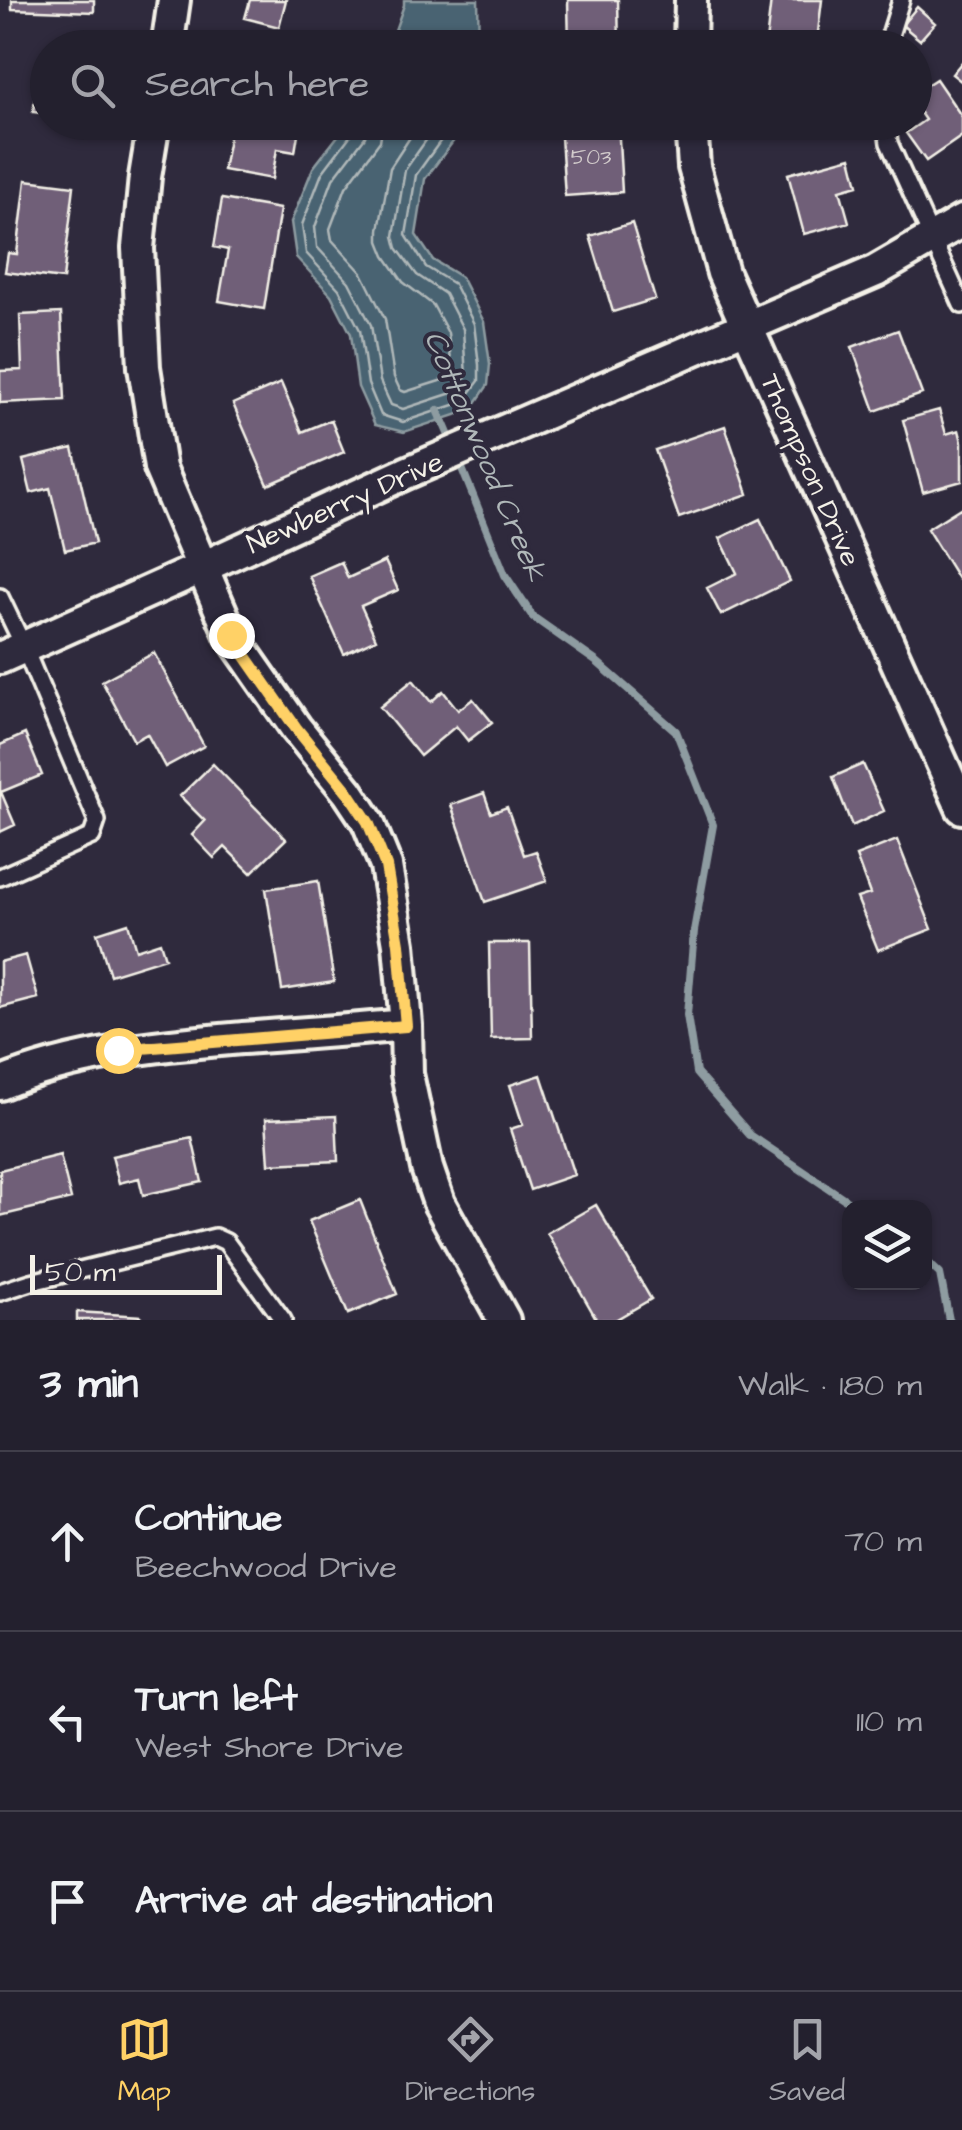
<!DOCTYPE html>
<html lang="en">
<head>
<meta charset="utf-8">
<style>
  body { margin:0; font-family:"Architects Daughter",sans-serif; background:#2f2d3a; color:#f1f3f6 }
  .controls { position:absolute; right:30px; bottom:30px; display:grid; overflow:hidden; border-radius:20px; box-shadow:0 2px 8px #0004 }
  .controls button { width:90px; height:90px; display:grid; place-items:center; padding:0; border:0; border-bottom:2px solid #403e4a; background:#23202e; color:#f1f3f6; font:50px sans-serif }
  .scale { position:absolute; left:30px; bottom:25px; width:192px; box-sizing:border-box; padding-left:10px; border:5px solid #f4f1e8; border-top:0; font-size:28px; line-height:35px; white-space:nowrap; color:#f4f1e8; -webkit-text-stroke:8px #2f2a3d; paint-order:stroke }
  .stop { position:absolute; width:30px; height:30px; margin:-22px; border:8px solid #ffd166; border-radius:50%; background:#fff }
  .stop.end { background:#ffd166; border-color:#fff; box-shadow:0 2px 10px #0008 }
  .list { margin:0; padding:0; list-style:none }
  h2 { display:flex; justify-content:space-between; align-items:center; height:130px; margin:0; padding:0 40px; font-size:42px }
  h2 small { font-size:32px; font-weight:400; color:#a3a3aa }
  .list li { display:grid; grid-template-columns:65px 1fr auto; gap:30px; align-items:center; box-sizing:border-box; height:180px; padding:0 40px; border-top:2px solid #403e4a }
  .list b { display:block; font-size:38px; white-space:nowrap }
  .list p { margin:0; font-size:32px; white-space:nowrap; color:#a3a3aa }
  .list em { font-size:32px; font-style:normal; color:#a3a3aa }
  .icon { flex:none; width:55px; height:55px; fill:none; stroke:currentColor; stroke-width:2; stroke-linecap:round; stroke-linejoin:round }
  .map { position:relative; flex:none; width:962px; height:1320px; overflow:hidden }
  .search { position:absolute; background:#23202e; box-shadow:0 2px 8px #0004; left:30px; right:30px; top:30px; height:110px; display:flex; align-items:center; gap:25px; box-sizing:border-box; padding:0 35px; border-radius:55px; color:#a3a3aa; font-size:38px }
  .sheet { height:670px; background:#23202e }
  nav { display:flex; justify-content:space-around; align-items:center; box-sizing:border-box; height:140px; border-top:2px solid #403e4a; background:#23202e; font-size:28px; color:#a3a3aa }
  nav a { display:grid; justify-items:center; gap:5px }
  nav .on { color:#ffd166 }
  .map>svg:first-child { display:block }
  .water { fill:#4a6372; stroke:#8e9ca1; stroke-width:2.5 }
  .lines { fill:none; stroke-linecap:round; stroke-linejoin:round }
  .shore { stroke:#b0b8b9; stroke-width:2.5 }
  .stream { stroke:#8e9ca1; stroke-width:8 }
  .building { fill:#6f5e78; stroke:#f4f1e8; stroke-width:2.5 }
  .lane-casing { stroke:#f4f1e8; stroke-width:22 }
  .street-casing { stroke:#f4f1e8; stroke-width:38 }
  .lane { stroke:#2f2a3d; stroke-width:15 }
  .street { stroke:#2f2a3d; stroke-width:30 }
  .route { stroke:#ffd166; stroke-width:12 }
  .labels { text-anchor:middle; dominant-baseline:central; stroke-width:8; stroke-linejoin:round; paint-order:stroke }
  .number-label { font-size:22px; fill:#d3cccc }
  .street-label { font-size:28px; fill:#f4f1e8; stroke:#2f2a3d }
  .water-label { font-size:30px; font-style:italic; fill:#b0b8b9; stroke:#2f2a3d }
</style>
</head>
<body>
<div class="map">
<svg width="962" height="1320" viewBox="0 0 962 1320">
  <rect width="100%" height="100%" fill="#2f2a3d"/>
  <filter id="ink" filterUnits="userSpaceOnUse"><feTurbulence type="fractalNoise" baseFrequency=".01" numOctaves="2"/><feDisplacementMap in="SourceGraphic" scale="20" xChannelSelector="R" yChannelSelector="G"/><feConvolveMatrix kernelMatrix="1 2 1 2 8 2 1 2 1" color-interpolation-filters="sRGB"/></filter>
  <g filter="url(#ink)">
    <path class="water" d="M404,0H478L479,47H389L404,5Z
      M348,123H467L425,179L416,235L433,260L461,277L484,322L490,364L488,385L471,410L404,432L375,425L358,387L351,334L331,295L296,257L291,222L313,168Z"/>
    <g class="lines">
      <path class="shore" d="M355,122L353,132L322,173L302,225L306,253L339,289L360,330L368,384L381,415L403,422L463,402L479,381V365L474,324L454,284L426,267L406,235L416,175L454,122
        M368,122L365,137L333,179L315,227L317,247L349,282L371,325L380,381L391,405L403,409L455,392L466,377L463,329L445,294L417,275L397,248L394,236L405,170L439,122
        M383,122L380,141L346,187L330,229L332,240L362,273L385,319L394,377L400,390L405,392L446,379L452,371L448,333L433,305L403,282L385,256L379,241V230L390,168L420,122"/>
      <path class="stream" d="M438,410L452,443
        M457,456L505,575L533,617L597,662L676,731L713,825L694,931L687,1015L696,1073L750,1135L858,1208
        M924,1259L940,1274L949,1320"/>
    </g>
    <path class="building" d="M12,0H94V12L12,9Z
      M250,0H286L279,27L245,18Z
      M568,0H618L619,48H569Z
      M771,0H822L816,48L766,42Z
      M917,7L935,23L920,40L902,25Z
      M962,62V82L952,74Z
      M40,63L48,64V114L33,112Z
      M936,79L962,117V136L926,161L906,133L925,120L914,104V93Z
      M232,122H300L295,152L277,149L272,179L223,170Z
      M560,122H618L622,192L565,196Z
      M774,122H827L826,129L774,128Z
      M851,157L858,185L840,190L849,222L804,234L788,174Z
      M26,180L74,186L63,279L5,272L8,253L17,254Z
      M222,199L280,209L264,309L219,301L228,250L214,247Z
      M632,223L655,299L613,312L590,236Z
      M61,313L65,400L0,403V371L22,370L20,315Z
      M898,330L922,394L875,411L852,347Z
      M281,383L302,432L331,420L344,452L268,485L233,404Z
      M939,410L946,434L959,430L962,442V481L923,492L903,420Z
      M725,426L748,494L679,518L655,450Z
      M73,448L95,543L65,550L50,488L31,493L23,460Z
      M962,507V576L958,579L927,529Z
      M760,519L790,581L721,615L707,588L737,573L720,538Z
      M385,561L398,590L361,606L376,639L344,654L309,576L341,562L348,578Z
      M154,653L204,746L165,767L147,734L134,741L102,681Z
      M413,680L431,702L443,691L458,710L473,699L492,722L468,741L456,726L420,756L380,707Z
      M25,734L42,775L1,792L15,825L0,832V745Z
      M213,764L286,839L251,873L225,847L214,858L192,835L205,821L180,796Z
      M863,764L884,811L852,826L833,777Z
      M484,793L491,813L507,807L524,855L536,851L547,881L485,902L451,805Z
      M897,840L932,929L878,950L857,898L870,894L856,856Z
      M318,881L334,982L282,990L266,889Z
      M128,923L136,950L160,942L165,958L110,975L97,933Z
      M489,943H530L532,1038L491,1039Z
      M26,955L38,998L0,1008V962Z
      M541,1075L574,1175L530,1190L510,1129L523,1125L510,1085Z
      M336,1116L338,1161L269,1164L266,1119Z
      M192,1138L202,1182L143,1195L139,1178L119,1183L112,1156Z
      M60,1155L71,1199L0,1216V1170Z
      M360,1200L397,1294L348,1314L309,1221Z
      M596,1205L651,1299L615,1320H597L547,1233Z
      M77,1312L141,1316V1320H77Z"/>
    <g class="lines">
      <defs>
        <path id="lane" d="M886,48L901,0
          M886,122L889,143L962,305
          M0,597L24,647L97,821L92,836L0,877
          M0,1292L31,1282L215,1237L226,1242L283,1320"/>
        <path id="street" d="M167,48L174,0
          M690,48L691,0
          M154,122L145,177L138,248L144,367L160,468L231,635L296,728L348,792L368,822L386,866L399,944L406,1025L407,1074L427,1168L439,1203L504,1320
          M691,122L694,167L723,273L962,808
          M0,658L201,568L406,473L876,271L962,221
          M0,1084C77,1052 161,1045 243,1038C297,1034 352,1030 406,1025"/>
      </defs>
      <use href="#lane" class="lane-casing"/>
      <use href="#street" class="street-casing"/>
      <use href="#lane" class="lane"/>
      <use href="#street" class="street"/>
    </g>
  </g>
  <g class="lines" filter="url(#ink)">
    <path class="route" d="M118,1050L406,1026L399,944L386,866L368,822L348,792L296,728L231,635"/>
  </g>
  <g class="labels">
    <g class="number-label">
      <text x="591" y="157">503</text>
    </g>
    <g class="street-label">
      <text transform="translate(810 470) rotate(66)">Thompson Drive</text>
      <text transform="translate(345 503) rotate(-24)">Newberry Drive</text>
    </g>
    <g class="water-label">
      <text transform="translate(485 456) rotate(67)">Cottonwood Creek</text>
    </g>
  </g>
</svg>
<div class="controls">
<button><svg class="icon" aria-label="layers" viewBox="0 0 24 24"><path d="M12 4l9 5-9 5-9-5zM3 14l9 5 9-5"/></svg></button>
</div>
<div class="scale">50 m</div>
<div class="stop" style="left:118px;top:1050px"></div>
<div class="stop end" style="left:231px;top:635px"></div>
<div class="search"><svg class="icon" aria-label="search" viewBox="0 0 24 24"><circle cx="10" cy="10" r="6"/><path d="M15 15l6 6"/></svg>Search here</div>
</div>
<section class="sheet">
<h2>3 min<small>Walk · 180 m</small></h2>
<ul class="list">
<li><svg class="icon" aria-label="ahead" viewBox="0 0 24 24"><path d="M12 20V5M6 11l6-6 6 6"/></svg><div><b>Continue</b><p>Beechwood Drive</p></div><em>70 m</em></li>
<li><svg class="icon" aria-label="left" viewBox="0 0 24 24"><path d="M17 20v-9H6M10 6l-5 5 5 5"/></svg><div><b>Turn left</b><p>West Shore Drive</p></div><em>110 m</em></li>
<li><svg class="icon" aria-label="arrive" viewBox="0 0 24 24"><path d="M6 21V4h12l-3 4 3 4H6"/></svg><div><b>Arrive at destination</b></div></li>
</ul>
</section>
<nav>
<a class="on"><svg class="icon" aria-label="map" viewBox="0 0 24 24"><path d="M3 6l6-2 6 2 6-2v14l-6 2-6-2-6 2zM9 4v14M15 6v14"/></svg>Map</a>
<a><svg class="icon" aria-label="directions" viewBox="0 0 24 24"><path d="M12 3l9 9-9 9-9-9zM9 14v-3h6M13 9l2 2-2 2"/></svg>Directions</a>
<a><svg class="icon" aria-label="saved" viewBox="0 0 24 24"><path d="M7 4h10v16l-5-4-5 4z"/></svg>Saved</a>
</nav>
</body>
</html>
